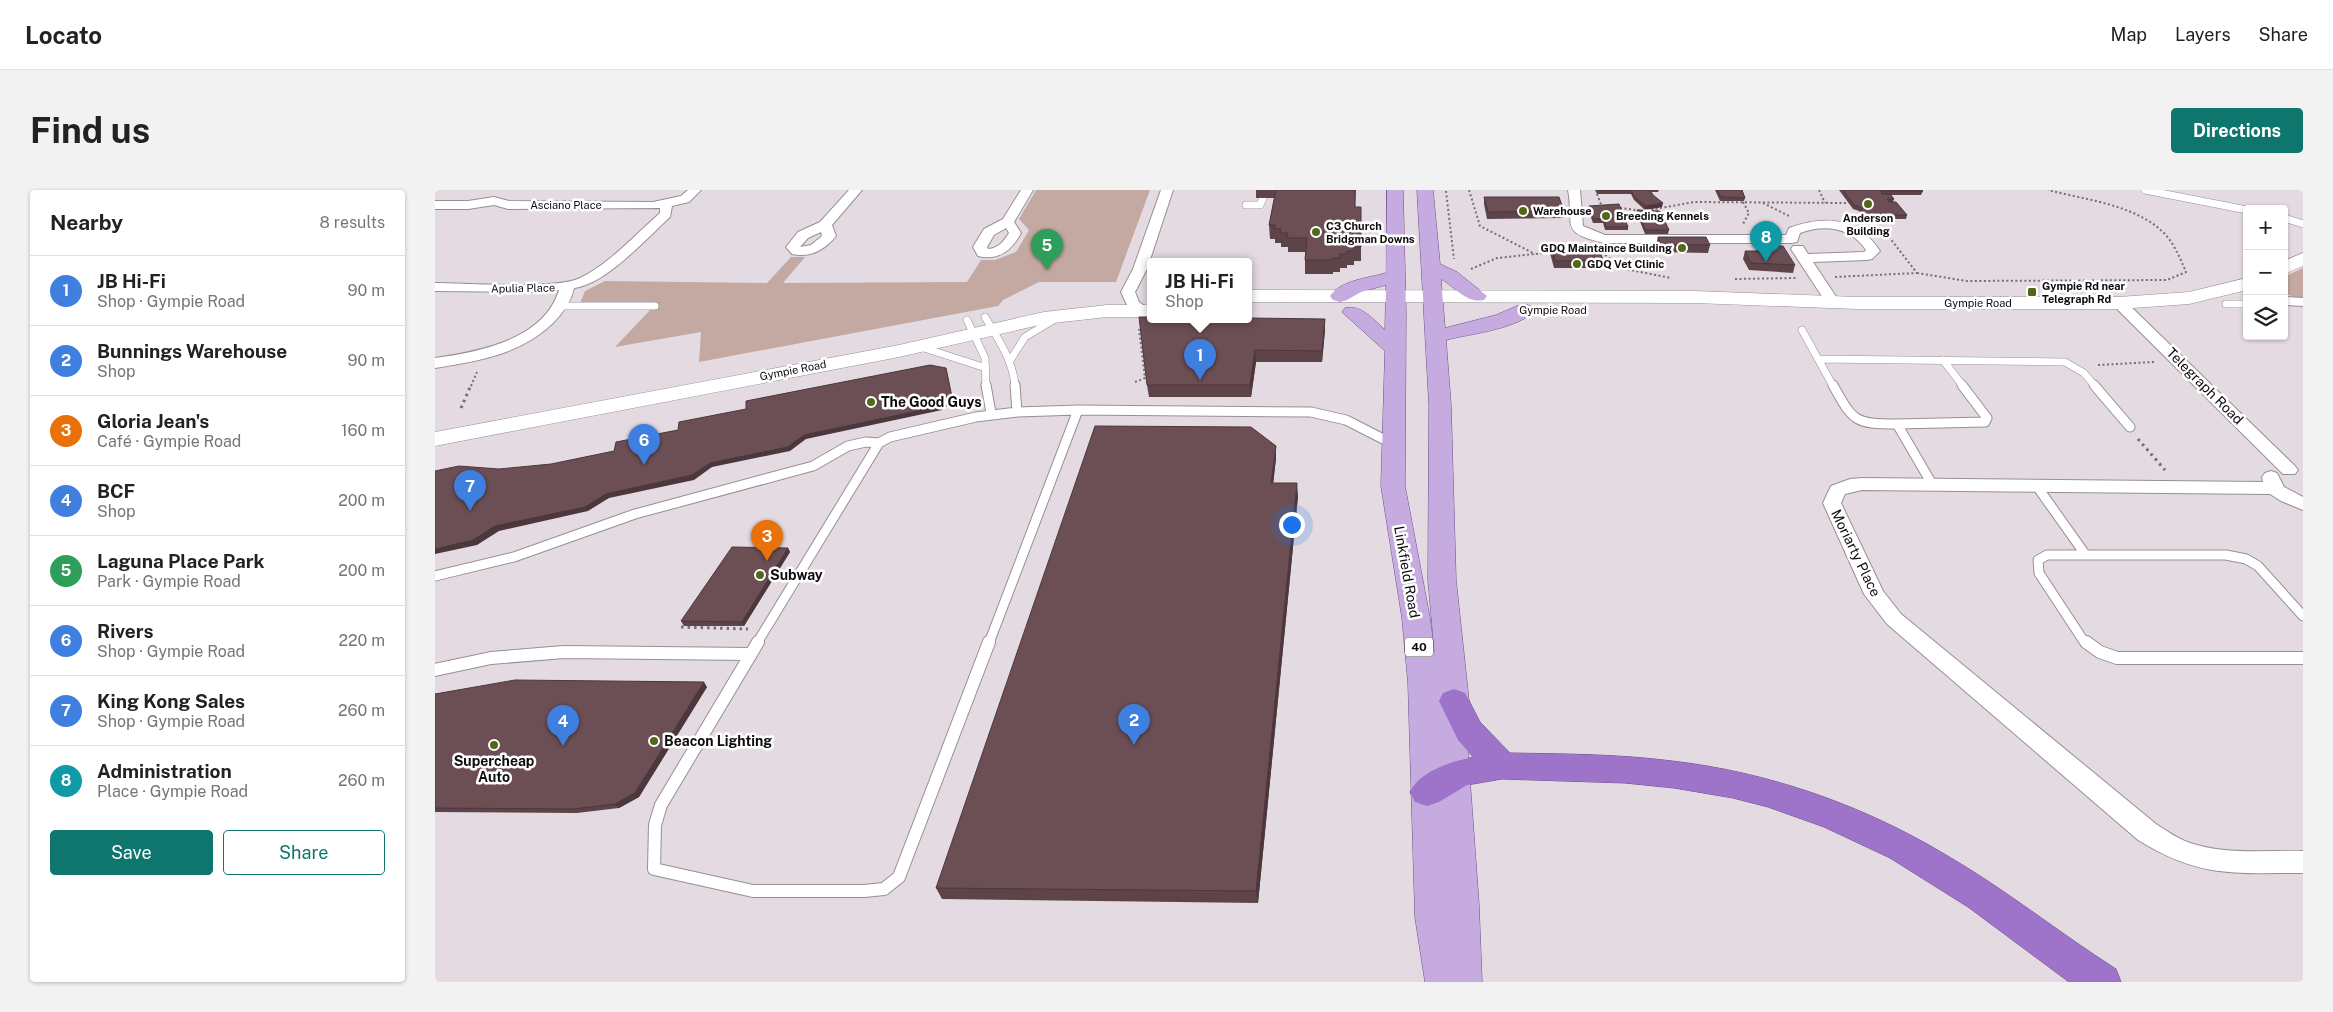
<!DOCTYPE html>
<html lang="en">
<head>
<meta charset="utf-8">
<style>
  body { margin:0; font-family:"Public Sans",sans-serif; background:#f2f2f2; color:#222 }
  .controls { position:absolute; right:15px; top:15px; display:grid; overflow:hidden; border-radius:5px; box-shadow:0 1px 4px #0004 }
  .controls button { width:45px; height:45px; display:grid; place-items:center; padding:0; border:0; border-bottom:1px solid #e0e0e0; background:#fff; color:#222; font:25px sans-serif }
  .you { position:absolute; left:856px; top:334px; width:18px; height:18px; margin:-12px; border:4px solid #fff; border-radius:50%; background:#1a73e8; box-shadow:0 0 0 8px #1a73e833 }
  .badge { display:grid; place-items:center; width:32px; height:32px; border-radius:50%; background:#0f766e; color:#fff; font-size:16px; font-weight:700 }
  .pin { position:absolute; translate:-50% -41px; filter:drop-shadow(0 1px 2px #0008) }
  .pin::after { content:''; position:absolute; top:26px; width:18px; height:15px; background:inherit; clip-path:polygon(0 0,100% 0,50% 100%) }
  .popup { position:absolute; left:712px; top:68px; width:105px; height:65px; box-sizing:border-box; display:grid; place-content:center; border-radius:5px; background:#fff; filter:drop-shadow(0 1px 4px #0005); font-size:16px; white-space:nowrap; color:#767676 }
  .popup b { font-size:19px; color:#222 }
  .popup::after { content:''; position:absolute; left:50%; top:100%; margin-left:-10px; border:10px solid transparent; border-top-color:#fff }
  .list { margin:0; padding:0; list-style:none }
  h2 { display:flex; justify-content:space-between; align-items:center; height:65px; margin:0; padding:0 20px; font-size:21px }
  h2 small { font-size:16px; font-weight:400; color:#767676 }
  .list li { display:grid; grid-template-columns:32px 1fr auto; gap:15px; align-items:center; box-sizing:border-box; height:70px; padding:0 20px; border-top:1px solid #e0e0e0 }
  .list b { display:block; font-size:19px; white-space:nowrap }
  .list p { margin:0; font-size:16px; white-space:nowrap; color:#767676 }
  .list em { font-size:16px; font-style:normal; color:#767676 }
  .actions { display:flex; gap:10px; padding:15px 20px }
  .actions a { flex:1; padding:11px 0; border:1px solid #0f766e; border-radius:5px; text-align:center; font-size:18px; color:#0f766e }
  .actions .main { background:#0f766e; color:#fff }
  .icon { flex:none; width:28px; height:28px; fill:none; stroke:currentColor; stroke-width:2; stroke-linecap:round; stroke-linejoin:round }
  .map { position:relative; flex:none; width:1868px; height:792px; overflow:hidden; border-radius:5px }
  header { display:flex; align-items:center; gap:30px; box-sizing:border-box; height:70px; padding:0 25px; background:#fff; border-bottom:1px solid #e0e0e0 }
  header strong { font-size:24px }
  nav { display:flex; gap:28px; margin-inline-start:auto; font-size:18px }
  .intro { display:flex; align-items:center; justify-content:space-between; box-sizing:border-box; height:120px; padding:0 30px }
  h1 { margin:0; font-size:35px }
  .button { padding:12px 22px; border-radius:5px; background:#0f766e; color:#fff; font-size:18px; font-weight:700 }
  main { display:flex; gap:30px; padding:0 30px }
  aside { flex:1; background:#fff; border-radius:5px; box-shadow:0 1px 4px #0004 }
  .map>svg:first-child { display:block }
  .green { fill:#c3a9a2 }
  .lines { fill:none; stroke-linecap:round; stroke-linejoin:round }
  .lane-far2-casing { stroke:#978f95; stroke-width:8 }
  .lane-far1-casing { stroke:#978f95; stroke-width:11 }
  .lane-casing { stroke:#978f95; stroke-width:14 }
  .street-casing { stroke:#978f95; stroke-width:2 }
  .secondary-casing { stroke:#978f95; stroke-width:1 }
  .primary-casing { stroke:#6c4f88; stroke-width:1 }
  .highway-casing { stroke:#6c4f88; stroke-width:1 }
  .path-far1 { stroke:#746e72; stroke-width:2; stroke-dasharray:2 2.5; stroke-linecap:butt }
  .path { stroke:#746e72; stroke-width:3; stroke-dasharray:2.5 4; stroke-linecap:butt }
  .lane-far2 { stroke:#fff; stroke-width:7 }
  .lane-far1 { stroke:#fff; stroke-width:9 }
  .lane { stroke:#fff; stroke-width:12 }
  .street { fill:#fff; fill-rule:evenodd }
  .secondary { fill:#fff; fill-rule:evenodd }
  .primary { fill:#c5abdf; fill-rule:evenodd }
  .highway { fill:#9e73ca; fill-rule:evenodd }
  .wall { fill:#5d4449 }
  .shaded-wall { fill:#4c373c }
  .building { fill:#6c4f55; stroke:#4c373c }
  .poi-dot { fill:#516818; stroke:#fff; stroke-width:2 }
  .labels { text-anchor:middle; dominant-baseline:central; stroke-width:5; stroke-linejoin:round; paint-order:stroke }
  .far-street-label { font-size:11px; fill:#0e0b0d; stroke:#fff }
  .far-poi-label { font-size:11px; font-weight:bold; fill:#0e0b0d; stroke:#fff; text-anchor:start }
  .shield { fill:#fff; stroke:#565456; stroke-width:1 }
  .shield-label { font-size:12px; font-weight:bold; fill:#0e0b0d }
  .street-label { font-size:14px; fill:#0e0b0d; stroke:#fff }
  .poi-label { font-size:14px; font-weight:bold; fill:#0e0b0d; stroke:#fff; text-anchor:start }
</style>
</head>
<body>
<header>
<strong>Locato</strong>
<nav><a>Map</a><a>Layers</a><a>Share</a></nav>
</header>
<div class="intro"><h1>Find us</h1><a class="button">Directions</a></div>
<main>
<aside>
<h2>Nearby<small>8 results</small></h2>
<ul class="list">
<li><span class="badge" style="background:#3f7fe0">1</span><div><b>JB Hi-Fi</b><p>Shop · Gympie Road</p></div><em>90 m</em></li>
<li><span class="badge" style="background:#3f7fe0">2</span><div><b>Bunnings Warehouse</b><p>Shop</p></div><em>90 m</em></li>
<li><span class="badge" style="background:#e8710a">3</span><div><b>Gloria Jean's</b><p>Café · Gympie Road</p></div><em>160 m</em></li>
<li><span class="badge" style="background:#3f7fe0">4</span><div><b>BCF</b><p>Shop</p></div><em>200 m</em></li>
<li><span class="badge" style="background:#2e9e5b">5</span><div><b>Laguna Place Park</b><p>Park · Gympie Road</p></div><em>200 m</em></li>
<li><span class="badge" style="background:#3f7fe0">6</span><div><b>Rivers</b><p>Shop · Gympie Road</p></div><em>220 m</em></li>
<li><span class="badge" style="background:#3f7fe0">7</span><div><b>King Kong Sales</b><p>Shop · Gympie Road</p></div><em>260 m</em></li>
<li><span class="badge" style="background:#0f9aa8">8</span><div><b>Administration</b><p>Place · Gympie Road</p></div><em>260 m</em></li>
</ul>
<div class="actions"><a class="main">Save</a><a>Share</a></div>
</aside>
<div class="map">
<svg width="1868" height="792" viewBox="0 0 1868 792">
  <rect width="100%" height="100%" fill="#e4dbe2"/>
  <path class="green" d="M601,0H715L681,92H604L568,110L563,116L264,172L266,142L180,157L216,119L143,118L150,101L170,91L332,93L356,67H370L348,93L532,92L546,70H560L581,62L594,40L584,29Z
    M1868,78V107H1859L1849,103V87Z"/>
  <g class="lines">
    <defs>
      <path id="lane-far2" d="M1710,0L1812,20
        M811,15H825L828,8
        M1849,28L1868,34
        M1791,114H1812
        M126,116H220
        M550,127C563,149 578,170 580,196
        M532,130L550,168L551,196
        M1367,140L1398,196
        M486,157L551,178
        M1383,169L1630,172L1649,183L1660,196
        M1508,170L1528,196
        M574,172L590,147L625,126"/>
      <path id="lane-far1" d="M551,195L556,223
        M580,195L582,222
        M1398,195C1418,231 1419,234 1462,234L1497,294
        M1659,195L1695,237
        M1462,234L1550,232L1552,228L1527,195
        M1601,295L1650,364
        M0,386L79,367L200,324L378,276L413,256L431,252L444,253L455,247L541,227L582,222L643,220L876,222L911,230L958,254
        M322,453L444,253
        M554,453L643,220
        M1653,453L1648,450L1604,383L1603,370L1612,365H1791L1811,369L1823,376L1868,426"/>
      <path id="lane" d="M1651,452L1665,462L1682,468H1868
        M316,464L323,452
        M0,480L56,468L129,462L316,464L226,615L220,635L219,679L318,701H429L449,699L464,687L554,452"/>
      <path id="street" d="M253,0H266L254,12L237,16L235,27C211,49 171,94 139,98C136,112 127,124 117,134C84,165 43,171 0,178V168C43,162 109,150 124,100L111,102L0,101V93C32,93 120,100 145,88C173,75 201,44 225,23V18L73,19L59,15L33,19H0V11H33L59,7L74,11L218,12L246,6Z
        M414,0H427L397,35L401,46C390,60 375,68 357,64L351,57L363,42L385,32ZM386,42L387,46L376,55L365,57L373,48Z
        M586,0H598L579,32L586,43C577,60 564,71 543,66L538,57L549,39L568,29ZM571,38L574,43C568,52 564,58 553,59L552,57L559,45Z
        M726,0H738L712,79L700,102L704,112L715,120L708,124L693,117L686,102L698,79Z
        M1133,0H1145L1148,36L1170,45H1351L1354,38C1390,25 1423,27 1445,61L1437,69L1432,70L1378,72L1404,111L1397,115L1392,114L1356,59L1358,56H1368L1373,64L1429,62L1431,60C1416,37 1389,34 1365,43L1362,52L1357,53H1169C1123,42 1140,36 1133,0Z
        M1849,107L1868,108V116L1849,115Z
        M1684,109L1689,110L1860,276L1863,280L1860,284H1848L1679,116L1677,113Z
        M1836,281L1842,283L1849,297L1868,307V320L1846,311L1835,304L1427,300L1410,304L1406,313L1448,401L1466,424L1721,634C1732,641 1743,649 1755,653C1791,665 1831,660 1868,661V683C1799,683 1764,688 1703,650L1452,434L1429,404L1388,313L1396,296L1415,289L1427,288L1828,292L1827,287L1830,283Z"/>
      <path id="secondary" d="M1868,63V76L1849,84V71Z
        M1812,88V100L1754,114L1684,119H1422L1259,113L814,112V100L1259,101L1422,107H1684L1754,102Z
        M672,115H716V127H672L609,134L464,167L0,256V242L464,155L609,122Z"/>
      <path id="primary" d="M952,0H968L971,122L970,296L995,428L1000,467L993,390L994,215L982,0H998L1005,74L1022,82L1052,106L1049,110C1032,114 1020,97 1006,89L1010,138L1061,125L1082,116L1089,114L1096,116L1099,120C1086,139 1033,144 1011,150L1016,215L1021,390L1034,511L1032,549L1044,715L1047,792H990L980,727L973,493L967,428L946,296L950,161L907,122L910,118C926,114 939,130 950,140L951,95L926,102L912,110L905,112L898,110L895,106C906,90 934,88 951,83Z"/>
      <path id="highway" d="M1019,499L1030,503L1045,532L1075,563C1129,564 1183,564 1237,571C1333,582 1428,615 1511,665C1570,699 1623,742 1681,779L1686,792H1634L1533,717L1455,668L1389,637L1333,617L1298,608L1239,598L1190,593L1067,589L1032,595L1004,612L992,616L980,612L975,602C986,580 1016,572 1038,567L1023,550L1004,511L1008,503Z"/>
    </defs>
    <use href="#lane-far2" class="lane-far2-casing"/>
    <use href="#lane-far1" class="lane-far1-casing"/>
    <use href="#lane" class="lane-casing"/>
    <use href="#street" class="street-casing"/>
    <use href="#secondary" class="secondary-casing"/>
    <use href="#primary" class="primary-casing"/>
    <use href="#highway" class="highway-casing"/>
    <path class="path-far1" d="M1034,0L1045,36L1100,64
      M1384,0L1390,13
      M1011,1L1019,69
      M1162,4L1167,17
      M1308,12L1314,23L1308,34
      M1328,13L1354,26
      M1185,18L1209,21L1259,12L1413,13
      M1170,65L1190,79L1236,88
      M1036,79L1062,68L1119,62
      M1482,83L1532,91L1732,90L1751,82C1745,68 1739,53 1728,42C1698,14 1651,10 1613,0
      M1400,87L1482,83L1454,47L1446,41
      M1300,89L1361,88
      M1663,175L1719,172
      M700,192L710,188L704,139
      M36,196L42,182"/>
    <path class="path" d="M26,218L36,195
      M1703,249L1730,280
      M250,432L246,437L313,439"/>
    <use href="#lane-far2" class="lane-far2"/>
    <use href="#lane-far1" class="lane-far1"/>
    <use href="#lane" class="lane"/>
    <use href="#street" class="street"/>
    <use href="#secondary" class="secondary"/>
    <use href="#primary" class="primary"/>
    <use href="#highway" class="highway"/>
  </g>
  <path class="wall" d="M821,0H921L920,17H926V71H919V75H912V78H905V82H898V84H870V62H853V57H846V53H840V49H835L834,35L839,8H821Z
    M1160,0H1224L1223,2H1216L1218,5L1227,17L1210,20L1199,10L1196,4H1162Z
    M1280,0H1307L1310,8L1309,11H1285Z
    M1404,0H1486L1488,1L1486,5H1456L1459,9L1458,12L1472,25L1471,29H1430L1424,21L1418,19Z
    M1049,7L1129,21L1128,28L1052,29L1049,14Z
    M1154,16L1193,37V40H1170L1168,33H1158L1153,19Z
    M1202,20L1234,40L1233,44H1210L1202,24Z
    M1223,47L1275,55L1273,63L1225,62L1221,54Z
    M1322,55L1360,75L1358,83L1314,80L1308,69L1310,61H1321Z
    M1116,56L1168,70L1167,78H1119L1115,63Z
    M890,129V140L887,172H821L816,207H714L712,195Z
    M841,268L838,293L863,306L823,713L507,709L501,698Z
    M353,358L355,362L309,436H249L246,431Z
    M272,497L204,607L184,618L142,623L0,622V504Z"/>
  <path class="shaded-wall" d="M1228,13L1227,17L1210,20L1211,16Z
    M890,129V140L887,172V161Z
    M820,160L821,172L816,207L815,195Z
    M511,178L518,211L507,220L371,249L355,261L277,277L259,290L174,308L153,321L64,341L42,355L0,364V359L60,336L369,245Z
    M841,256V268L837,305L836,293Z
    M862,293L863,306L823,713L821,701Z
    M353,358L355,362L309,436L307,432Z
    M269,492L272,497L204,607L184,618L180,614Z"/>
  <path class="building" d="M841,0H920V17H926V57H919L918,61H912V64H905V68H898V70H870L872,48H852L853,43H845L846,39H839L840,35H834Z
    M1162,0H1215L1218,5L1228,13L1211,16L1199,7L1196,0Z
    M1282,0H1307L1310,8L1286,7Z
    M1408,0H1486L1488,1H1446L1447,4H1455L1459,9H1452L1454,12H1461L1472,25H1431L1425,17L1419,15Z
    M1049,7H1124L1129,21L1053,22Z
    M1184,14L1193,37H1171L1169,29H1158L1154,16Z
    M1202,20L1225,21L1234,40H1210Z
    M1223,47H1271L1275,55H1226Z
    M1322,55L1348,56L1360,75L1316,73L1310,61H1326Z
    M1116,56H1163L1168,70L1120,71Z
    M704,127H716V129H814V128L890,129L887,161L820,160L815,195H712Z
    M495,175L511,178L517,207L506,216L369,245L353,257L275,273L257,285L171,304L150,317L60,336L38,350L0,359V281L24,276L64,279L116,274L179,261L181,252L243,240L244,232L311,219V211Z
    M660,236L816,237L841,256L836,293H862L821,701L501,698Z
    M297,357L353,358L307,432L246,431Z
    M80,490L269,492L200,603L180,614L138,619L0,618V504Z"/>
  <g class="poi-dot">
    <circle cx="1433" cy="14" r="5"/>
    <circle cx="1088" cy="21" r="5"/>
    <circle cx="1171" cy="26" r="5"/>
    <circle cx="881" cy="42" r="5"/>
    <circle cx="1247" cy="58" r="5"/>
    <circle cx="1142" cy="74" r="5"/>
    <rect x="1592" y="97" width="10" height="10" rx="2.5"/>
    <circle cx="436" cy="212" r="5"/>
    <circle cx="325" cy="385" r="5"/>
    <circle cx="219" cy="551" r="5"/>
    <circle cx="59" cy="555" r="5"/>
  </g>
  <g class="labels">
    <g class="far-street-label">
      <text x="131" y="15">Asciano Place</text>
      <text transform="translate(88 98) rotate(-1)">Apulia Place</text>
      <text x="1543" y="113">Gympie Road</text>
      <text x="1118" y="120">Gympie Road</text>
      <text transform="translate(358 180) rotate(-11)">Gympie Road</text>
    </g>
    <g class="far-poi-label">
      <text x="1098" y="21">Warehouse</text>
      <text x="1181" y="26">Breeding Kennels</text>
      <text x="1433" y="28" text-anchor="middle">Anderson<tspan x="1433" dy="13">Building</tspan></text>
      <text x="891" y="36">C3 Church<tspan x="891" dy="13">Bridgman Downs</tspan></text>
      <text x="1237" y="58" text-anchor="end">GDQ Maintaince Building</text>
      <text x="1152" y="74">GDQ Vet Clinic</text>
      <text x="1607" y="96">Gympie Rd near<tspan x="1607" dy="13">Telegraph Rd</tspan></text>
    </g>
    <rect class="shield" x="970" y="447.5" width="28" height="19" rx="4"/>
    <g class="shield-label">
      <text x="984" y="457">40</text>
    </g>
    <g class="street-label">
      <text transform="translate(1770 196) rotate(45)">Telegraph Road</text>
      <text transform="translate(1421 363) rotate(64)">Moriarty Place</text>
      <text transform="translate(972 382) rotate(80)">Linkfield Road</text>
    </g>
    <g class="poi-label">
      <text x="446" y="212">The Good Guys</text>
      <text x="335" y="385">Subway</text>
      <text x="229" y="551">Beacon Lighting</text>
      <text x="59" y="571" text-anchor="middle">Supercheap<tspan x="59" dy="16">Auto</tspan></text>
    </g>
  </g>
</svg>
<div class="controls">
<button>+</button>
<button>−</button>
<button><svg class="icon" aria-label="layers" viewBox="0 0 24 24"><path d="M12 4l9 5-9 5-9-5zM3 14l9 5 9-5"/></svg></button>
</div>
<div class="you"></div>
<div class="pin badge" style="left:765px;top:190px;background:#3f7fe0">1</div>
<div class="popup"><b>JB Hi-Fi</b>Shop</div>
<div class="pin badge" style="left:699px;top:555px;background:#3f7fe0">2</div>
<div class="pin badge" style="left:332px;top:371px;background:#e8710a">3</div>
<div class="pin badge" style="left:128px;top:556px;background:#3f7fe0">4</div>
<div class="pin badge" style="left:612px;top:80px;background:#2e9e5b">5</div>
<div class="pin badge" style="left:209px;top:275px;background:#3f7fe0">6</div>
<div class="pin badge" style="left:35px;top:321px;background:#3f7fe0">7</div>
<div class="pin badge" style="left:1331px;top:72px;background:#0f9aa8">8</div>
</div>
</main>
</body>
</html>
